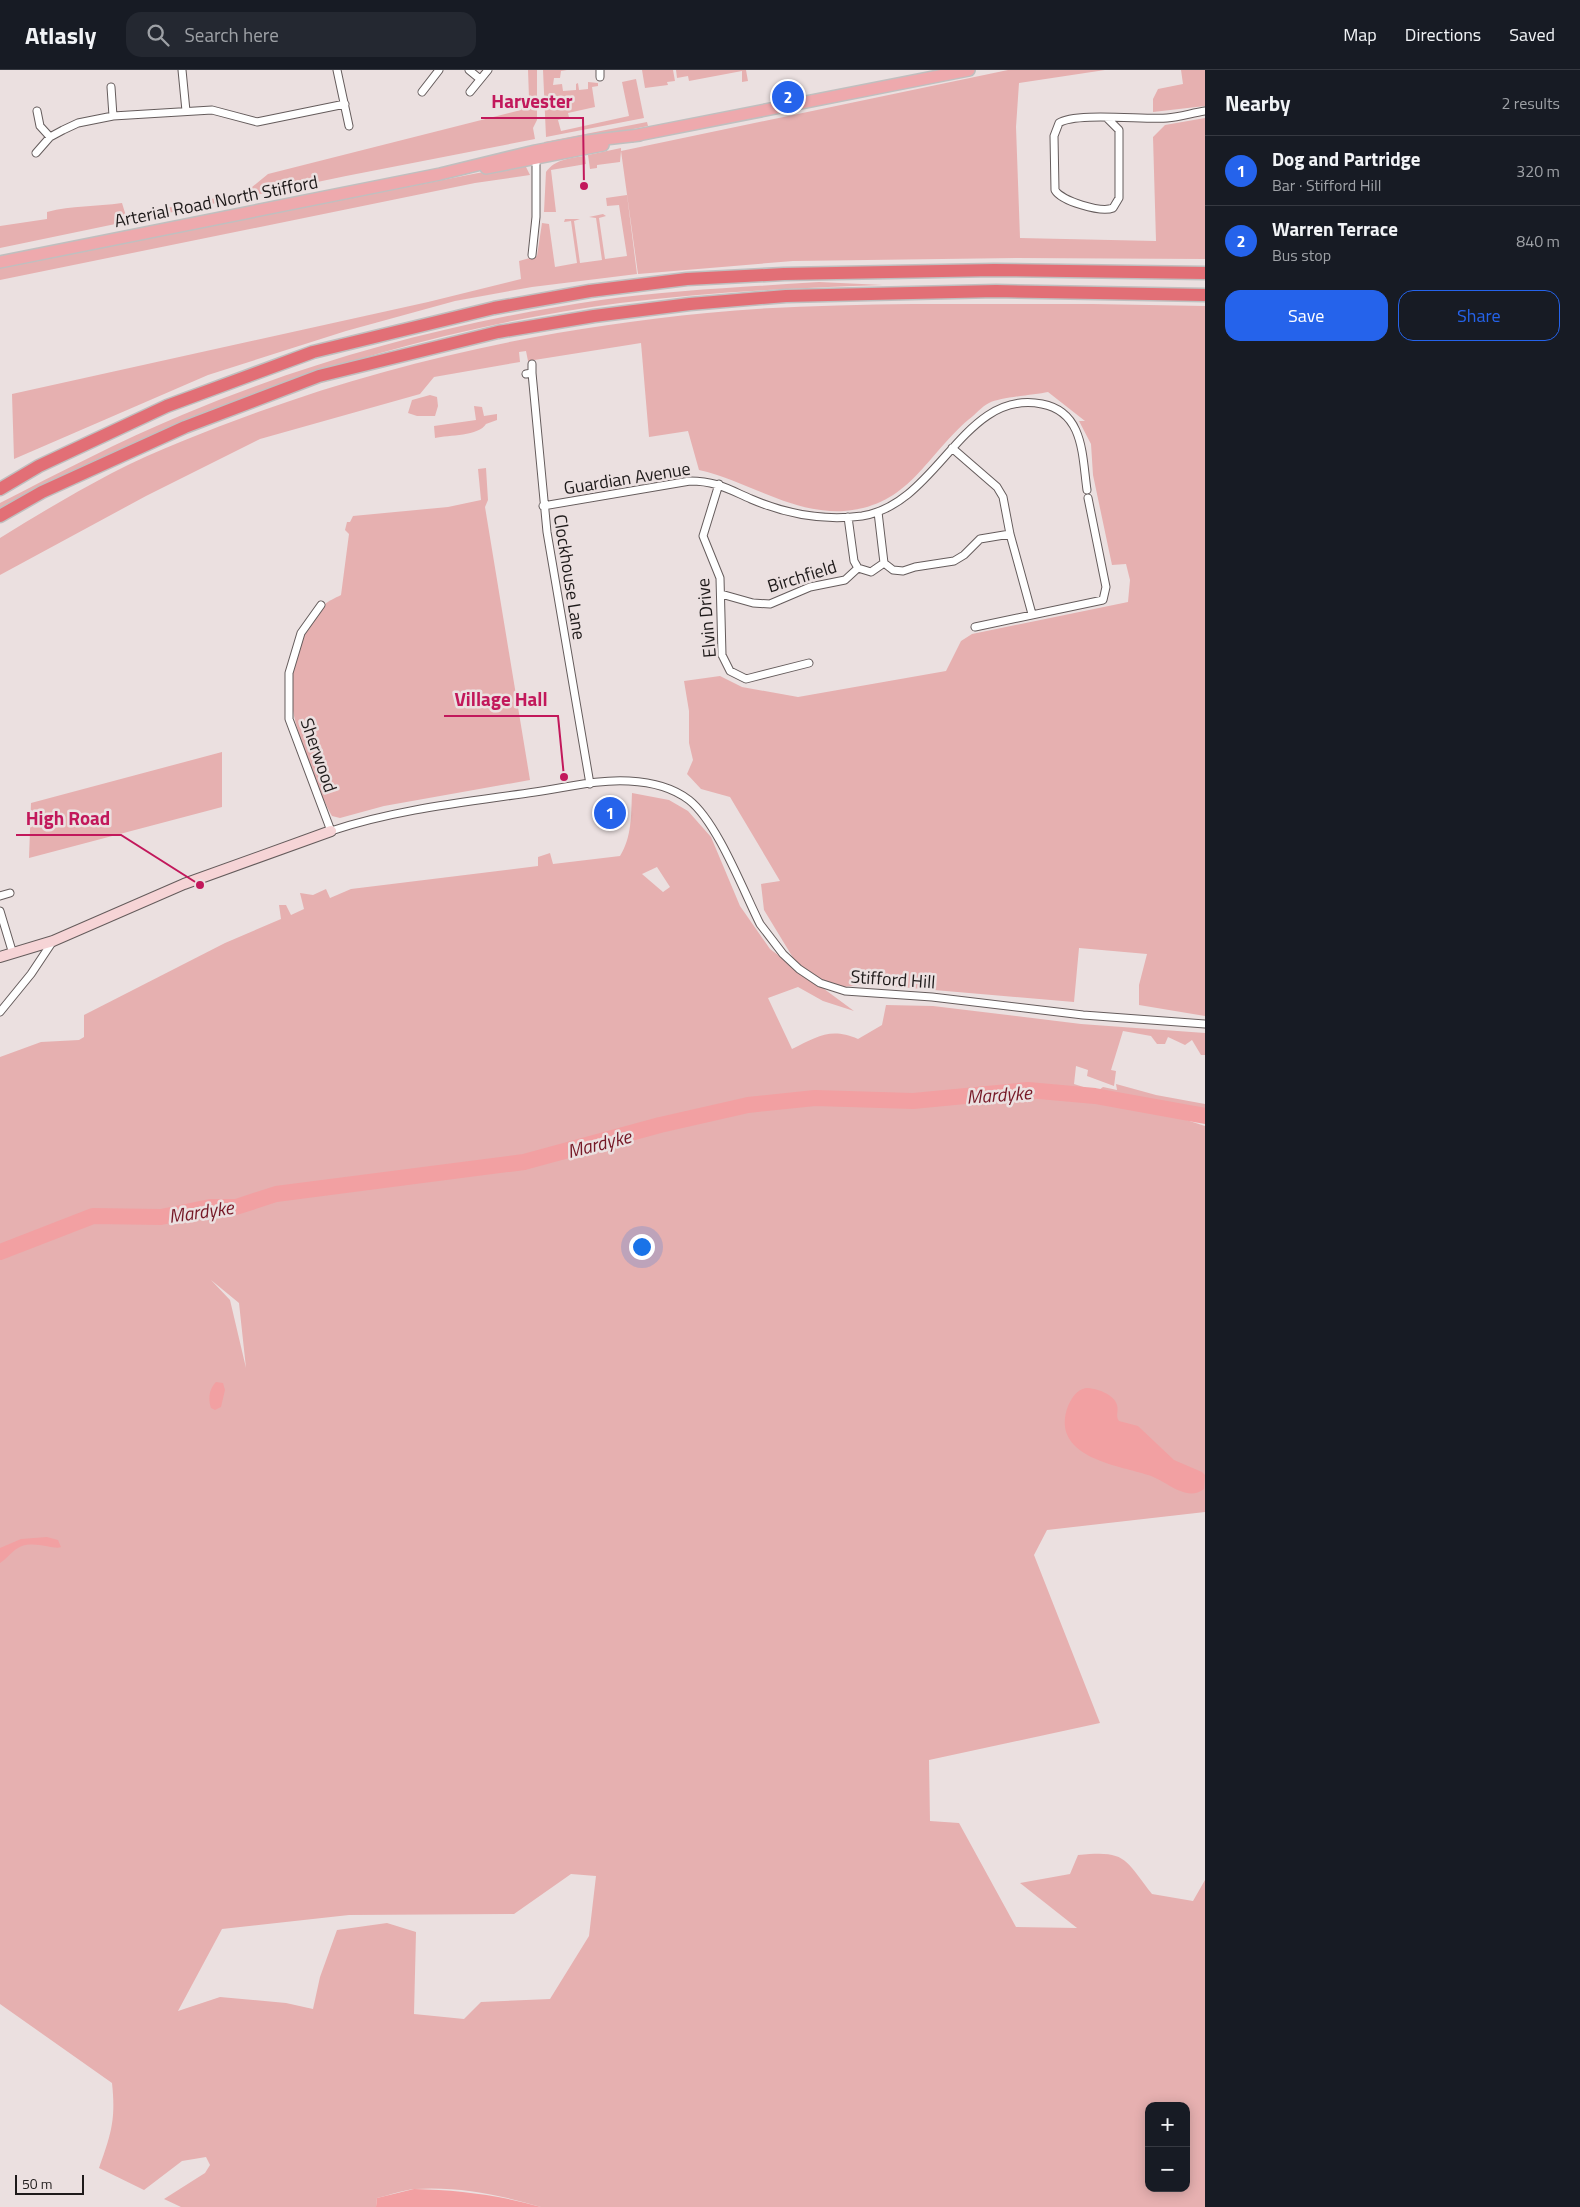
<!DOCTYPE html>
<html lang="en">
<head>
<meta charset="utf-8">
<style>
  body { margin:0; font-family:"Titillium Web",sans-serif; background:#242831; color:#f1f3f6 }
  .controls { position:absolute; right:15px; bottom:15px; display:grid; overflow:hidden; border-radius:10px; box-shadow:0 2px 12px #0003 }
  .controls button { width:45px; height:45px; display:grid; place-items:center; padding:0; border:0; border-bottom:1px solid #363941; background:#171b24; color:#f1f3f6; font:25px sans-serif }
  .scale { position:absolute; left:15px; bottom:12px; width:69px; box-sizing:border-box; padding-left:5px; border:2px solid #1e1a1a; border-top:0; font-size:14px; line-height:18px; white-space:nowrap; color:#1e1a1a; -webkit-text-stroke:4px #ebe0e0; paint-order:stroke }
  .you { position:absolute; left:641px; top:1176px; width:18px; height:18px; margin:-12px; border:4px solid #fff; border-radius:50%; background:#1a73e8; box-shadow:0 0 0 8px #1a73e833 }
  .badge { display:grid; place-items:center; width:32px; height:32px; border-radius:50%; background:#2563eb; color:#fff; font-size:16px; font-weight:700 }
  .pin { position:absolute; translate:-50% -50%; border:2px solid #fff; box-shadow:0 1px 5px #0006 }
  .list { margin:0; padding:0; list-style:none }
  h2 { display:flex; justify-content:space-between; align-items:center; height:65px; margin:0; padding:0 20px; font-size:21px }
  h2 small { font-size:16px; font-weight:400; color:#9ea1a6 }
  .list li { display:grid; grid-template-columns:32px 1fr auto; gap:15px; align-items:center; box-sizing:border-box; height:70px; padding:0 20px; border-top:1px solid #363941 }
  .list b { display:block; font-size:19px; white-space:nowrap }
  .list p { margin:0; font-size:16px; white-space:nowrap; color:#9ea1a6 }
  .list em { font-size:16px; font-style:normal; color:#9ea1a6 }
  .actions { display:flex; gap:10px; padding:15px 20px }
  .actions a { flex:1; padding:11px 0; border:1px solid #2563eb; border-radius:15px; text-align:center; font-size:18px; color:#2563eb }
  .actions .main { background:#2563eb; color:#fff }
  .icon { flex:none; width:28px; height:28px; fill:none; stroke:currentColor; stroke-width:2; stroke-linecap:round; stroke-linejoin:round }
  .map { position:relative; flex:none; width:1205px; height:2137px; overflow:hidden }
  header { display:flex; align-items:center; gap:30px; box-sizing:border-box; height:70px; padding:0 25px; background:#171b24; border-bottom:1px solid #363941 }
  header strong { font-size:24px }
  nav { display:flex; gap:28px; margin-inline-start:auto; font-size:18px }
  .search { width:350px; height:45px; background:#242831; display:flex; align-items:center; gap:12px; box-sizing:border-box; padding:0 18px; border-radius:15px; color:#9ea1a6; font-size:19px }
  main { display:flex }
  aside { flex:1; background:#171b24 }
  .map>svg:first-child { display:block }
  .green { fill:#e6b0b0; fill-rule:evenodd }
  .water { fill:#f2a0a2 }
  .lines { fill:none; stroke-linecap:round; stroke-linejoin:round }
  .river { stroke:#f2a0a2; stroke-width:16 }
  .street-casing { stroke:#655c5c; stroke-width:9 }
  .secondary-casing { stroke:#655c5c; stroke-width:12 }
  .primary-casing { stroke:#c0bfbf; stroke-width:14 }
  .highway-casing { stroke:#c0bfbf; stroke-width:15 }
  .street { stroke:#fff; stroke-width:7 }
  .secondary { stroke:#f6d4d6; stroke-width:10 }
  .primary { stroke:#eea9ad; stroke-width:11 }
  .highway { stroke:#e26f76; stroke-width:12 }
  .labels { text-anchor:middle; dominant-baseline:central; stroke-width:5; stroke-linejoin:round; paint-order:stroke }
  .street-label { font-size:18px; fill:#1e1a1a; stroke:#ebe0e0 }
  .water-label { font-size:19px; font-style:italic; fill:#761826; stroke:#ebe0e0 }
  .leader { fill:none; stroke:#c2185b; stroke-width:2 }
  .callout-dot { fill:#c2185b; stroke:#ebe0e0; stroke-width:2 }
  .callout-label { font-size:19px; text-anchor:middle; font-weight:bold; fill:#c2185b; stroke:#ebe0e0; stroke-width:5; stroke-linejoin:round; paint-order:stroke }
</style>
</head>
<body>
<header>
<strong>Atlasly</strong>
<div class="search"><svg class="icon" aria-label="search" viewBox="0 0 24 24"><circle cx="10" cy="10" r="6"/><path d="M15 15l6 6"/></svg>Search here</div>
<nav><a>Map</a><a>Directions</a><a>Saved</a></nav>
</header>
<main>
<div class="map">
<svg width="1205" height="2137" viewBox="0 0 1205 2137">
  <rect width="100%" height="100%" fill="#ebe0e0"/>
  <path class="green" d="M528,0H537V50L533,58L535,69L346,106L0,178V156L47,149V142C72,135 96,137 122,133L126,146L246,122L268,104L521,40L522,29L529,28Z
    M543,0H567L561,1L560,8H554L553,15L562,14L563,21L576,20V14L578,13L579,20L588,19V12L598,13V16L592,17L595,37L568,43L569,47L558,50L561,61L629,46L622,12L636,9L644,48L546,67Z
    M642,0H673L675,11L667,12L668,15L645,18Z
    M676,0H746L748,11L742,12V1L689,11L688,6L677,8Z
    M1008,0H1105L1019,13L1016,57L1020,168L1156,171L1153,67L1165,55L1205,48V189L1016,188L793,191L638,204L621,81L620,92L597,95V98L590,99L588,85L621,78V81Z
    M1181,0H1205V36L1153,42V29L1158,19L1183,14Z
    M647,52L648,56L545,77L544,72Z
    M585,86L586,94L551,100L556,142H544L546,102C555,89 571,88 585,86Z
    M514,96L526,97L530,105L475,113L0,210V197Z
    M627,125L637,204L532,217L455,231L346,261L208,305L14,389L12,324L428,232L521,209L519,191L537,186L542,153L549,154L555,197L577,193L571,151L564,152L565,149H580L574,151L580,193L602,190L596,148L589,147L603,144L606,146L599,148L605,189L627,186L619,135L607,136L606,128Z
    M819,212L883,215C795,218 707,222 620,233C401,262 193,335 0,440V433C60,402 120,371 182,345C315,289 457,251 601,230C673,220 746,217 819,212Z
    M913,234H1093L1205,236V946L1139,935V915L1147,884L1079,878L1074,932L865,914L844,917L820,909L795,891L764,840L761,814L780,811L730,727L701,719L687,704L693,690L689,673V641L684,611L720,606L742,617L798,627L946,601L961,571L972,564L1128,532L1130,510L1126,494L1112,495L1093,405L1091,374L1079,351H1085L1048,322C1034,325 1001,327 989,333C982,336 975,345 968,350C925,387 909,436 844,441C791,444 748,411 699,400L688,361L649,367L641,273L528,291L526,281L519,282L520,292L434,307L420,324L260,369L146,426L0,505V468C37,445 74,423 112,403C159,379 209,360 258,342C404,289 553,258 707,243C775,236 845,235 913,234Z
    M430,325L437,327L438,336L435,346H417L408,343L412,330Z
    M474,336L482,337L484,346L497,344V350L486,354C479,366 449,365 435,368L434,356L476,350Z
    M486,398L488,430L485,437L530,710L384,736L340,748L332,746C318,722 295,661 292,634C287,602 302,558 324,535C328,531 335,528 341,525L349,464L345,460L347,452H350L353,446L448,437L481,430L478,399Z
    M222,682V737L29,788L31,733Z
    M632,723L669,730L688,741L711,767L740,836L770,879L854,941L823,931L798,917L768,928L792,979C817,967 830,957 858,969L882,955L886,935L933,936L1081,954L1205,963V985H1201L1192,970L1185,975L1168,967L1165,974H1157L1151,966L1123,961L1111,1000L1116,1001L1114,1016L1087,1006L1088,1000L1076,996L1074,1014L1205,1056V1442L1047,1460L1034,1485L1100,1653L929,1690L930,1751L959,1753L1016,1857L1077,1858L1020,1813L1070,1804L1078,1785C1126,1780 1124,1788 1152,1824L1193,1831L1205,1810V2137H541C501,2125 457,2116 415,2119C403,2120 390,2125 377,2128L376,2137H181L164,2129L205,2103L210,2095L206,2087L182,2091L144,2120L99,2098C111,2064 116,2050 112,2013L0,1934V987L41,972L79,970L84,967V945L225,873L281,849L279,835H286L291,845L304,839L300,823L313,825L326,819L330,828L351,819L538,796V787L550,783L553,794L620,786C632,767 631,745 632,723ZM657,797L670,817L663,822L642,804ZM211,1210L239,1233L246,1298L230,1230ZM571,1804L596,1806L589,1866L550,1929L481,1932L464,1949L414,1944L416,1862L387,1853L337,1860L320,1907L313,1939L286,1933L220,1927L178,1941L222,1859L349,1845L514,1844ZM1149,2036H1186V2118H1149Z
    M1116,1014L1156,1025L1205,1034V1044L1125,1029L1099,1020L1103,1017L1117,1020Z"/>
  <path class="water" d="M216,1312L223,1313L225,1320L221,1337L215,1340L211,1338C208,1329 209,1319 216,1312Z
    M1086,1318C1096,1318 1114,1324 1117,1335C1119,1342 1115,1345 1119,1351L1138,1356L1174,1390L1202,1402L1205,1405L1204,1419C1186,1433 1166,1410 1148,1405C1117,1395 1049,1387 1068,1336C1072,1328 1076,1320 1086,1318Z
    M47,1467L58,1470L61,1477C55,1480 36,1471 22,1476C13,1479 8,1488 0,1493V1478L21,1469Z
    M414,2119C458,2120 499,2125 541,2137H376L377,2128Z"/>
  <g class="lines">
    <path class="river" d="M0,1182L93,1146L161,1147L210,1137H236L276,1124L524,1092L660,1055L748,1035L815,1028L913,1031L1028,1020L1095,1026L1205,1046"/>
    <defs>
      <path id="street" d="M182,0L186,41
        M337,0L349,56
        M469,0L480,9
        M600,0V7
        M111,17L113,46
        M422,22L439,0
        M470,22L488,0
        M37,41L40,56L50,67
        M1107,48L1119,60V128L1113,138C1101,143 1061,131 1055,120L1054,66L1059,53C1075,42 1145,50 1167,48C1180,47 1192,43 1205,41
        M36,83L50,67L63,60L78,53L113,46L212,40L257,52L345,34
        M532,185L536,147V90
        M532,294V303
        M526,304L532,303L547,462L590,714
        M952,378L997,417L1003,427L1010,464L1032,544
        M719,414L703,466L720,508L722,585L730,601L746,609L809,593
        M543,436L690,411C716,411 728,419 751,429C786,444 824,451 862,446C939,434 963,318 1042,334C1084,342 1082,385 1087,420
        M878,442L884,493
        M848,447L854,491L858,498
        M721,524L753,533L770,534L810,517L845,510L858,498L871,502L884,493L893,500L903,501L915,497L954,491L964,485L980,469L1010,464
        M321,535L301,563L289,603V649L331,761C397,739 467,732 535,722C565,718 598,709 629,711C650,712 672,717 689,730C717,752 743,820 760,854L783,884L799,899L820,913L845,921L932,927L1083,945L1205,954
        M975,557L1103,530L1106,517L1088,428
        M0,826L10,823
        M0,841L13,884
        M0,942L31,904L53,871"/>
      <path id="secondary" d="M0,887L53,871L184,814L331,761"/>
      <path id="primary" d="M633,66L969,0
        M486,98L603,75
        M0,192L440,104L535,81L587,71L640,65"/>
      <path id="highway" d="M0,419L39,396L167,336L313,282L494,238L590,221L687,209L784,204L994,200L1205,203
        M0,446L42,422L185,357L319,306L498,262L594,246L690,234L786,226L996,221L1205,225"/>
    </defs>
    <use href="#street" class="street-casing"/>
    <use href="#secondary" class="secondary-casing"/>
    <use href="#primary" class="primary-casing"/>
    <use href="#highway" class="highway-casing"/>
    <use href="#street" class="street"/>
    <use href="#secondary" class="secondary"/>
    <use href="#primary" class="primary"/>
    <use href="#highway" class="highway"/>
  </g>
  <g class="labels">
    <g class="street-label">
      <text transform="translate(216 131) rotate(-11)">Arterial Road North Stifford</text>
      <text transform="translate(627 408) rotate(-9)">Guardian Avenue</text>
      <text transform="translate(802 506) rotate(-17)">Birchfield</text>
      <text transform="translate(570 507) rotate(81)">Clockhouse Lane</text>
      <text transform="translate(706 548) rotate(-95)">Elvin Drive</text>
      <text transform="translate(319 685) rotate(71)">Sherwood</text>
      <text transform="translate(893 909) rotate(4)">Stifford Hill</text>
    </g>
    <g class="water-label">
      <text transform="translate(999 1024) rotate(-4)">Mardyke</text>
      <text transform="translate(599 1073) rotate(-14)">Mardyke</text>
      <text transform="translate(201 1141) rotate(-8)">Mardyke</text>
    </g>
  </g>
  <path class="leader" d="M584 116L583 48H481M564 707L558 646H444M200 815L121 765H16"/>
  <g class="callout-dot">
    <circle cx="584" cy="116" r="5"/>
    <circle cx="564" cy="707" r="5"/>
    <circle cx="200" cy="815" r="5"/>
  </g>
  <g class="callout-label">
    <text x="532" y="38">Harvester</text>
    <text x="501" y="636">Village Hall</text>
    <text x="68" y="755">High Road</text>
  </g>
</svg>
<div class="controls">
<button>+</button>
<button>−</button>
</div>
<div class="scale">50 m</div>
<div class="you"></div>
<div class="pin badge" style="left:610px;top:743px">1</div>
<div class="pin badge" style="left:788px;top:27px">2</div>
</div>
<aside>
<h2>Nearby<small>2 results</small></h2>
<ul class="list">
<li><span class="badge">1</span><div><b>Dog and Partridge</b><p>Bar · Stifford Hill</p></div><em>320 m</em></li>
<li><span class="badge">2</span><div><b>Warren Terrace</b><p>Bus stop</p></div><em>840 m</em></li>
</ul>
<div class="actions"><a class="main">Save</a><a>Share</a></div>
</aside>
</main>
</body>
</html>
